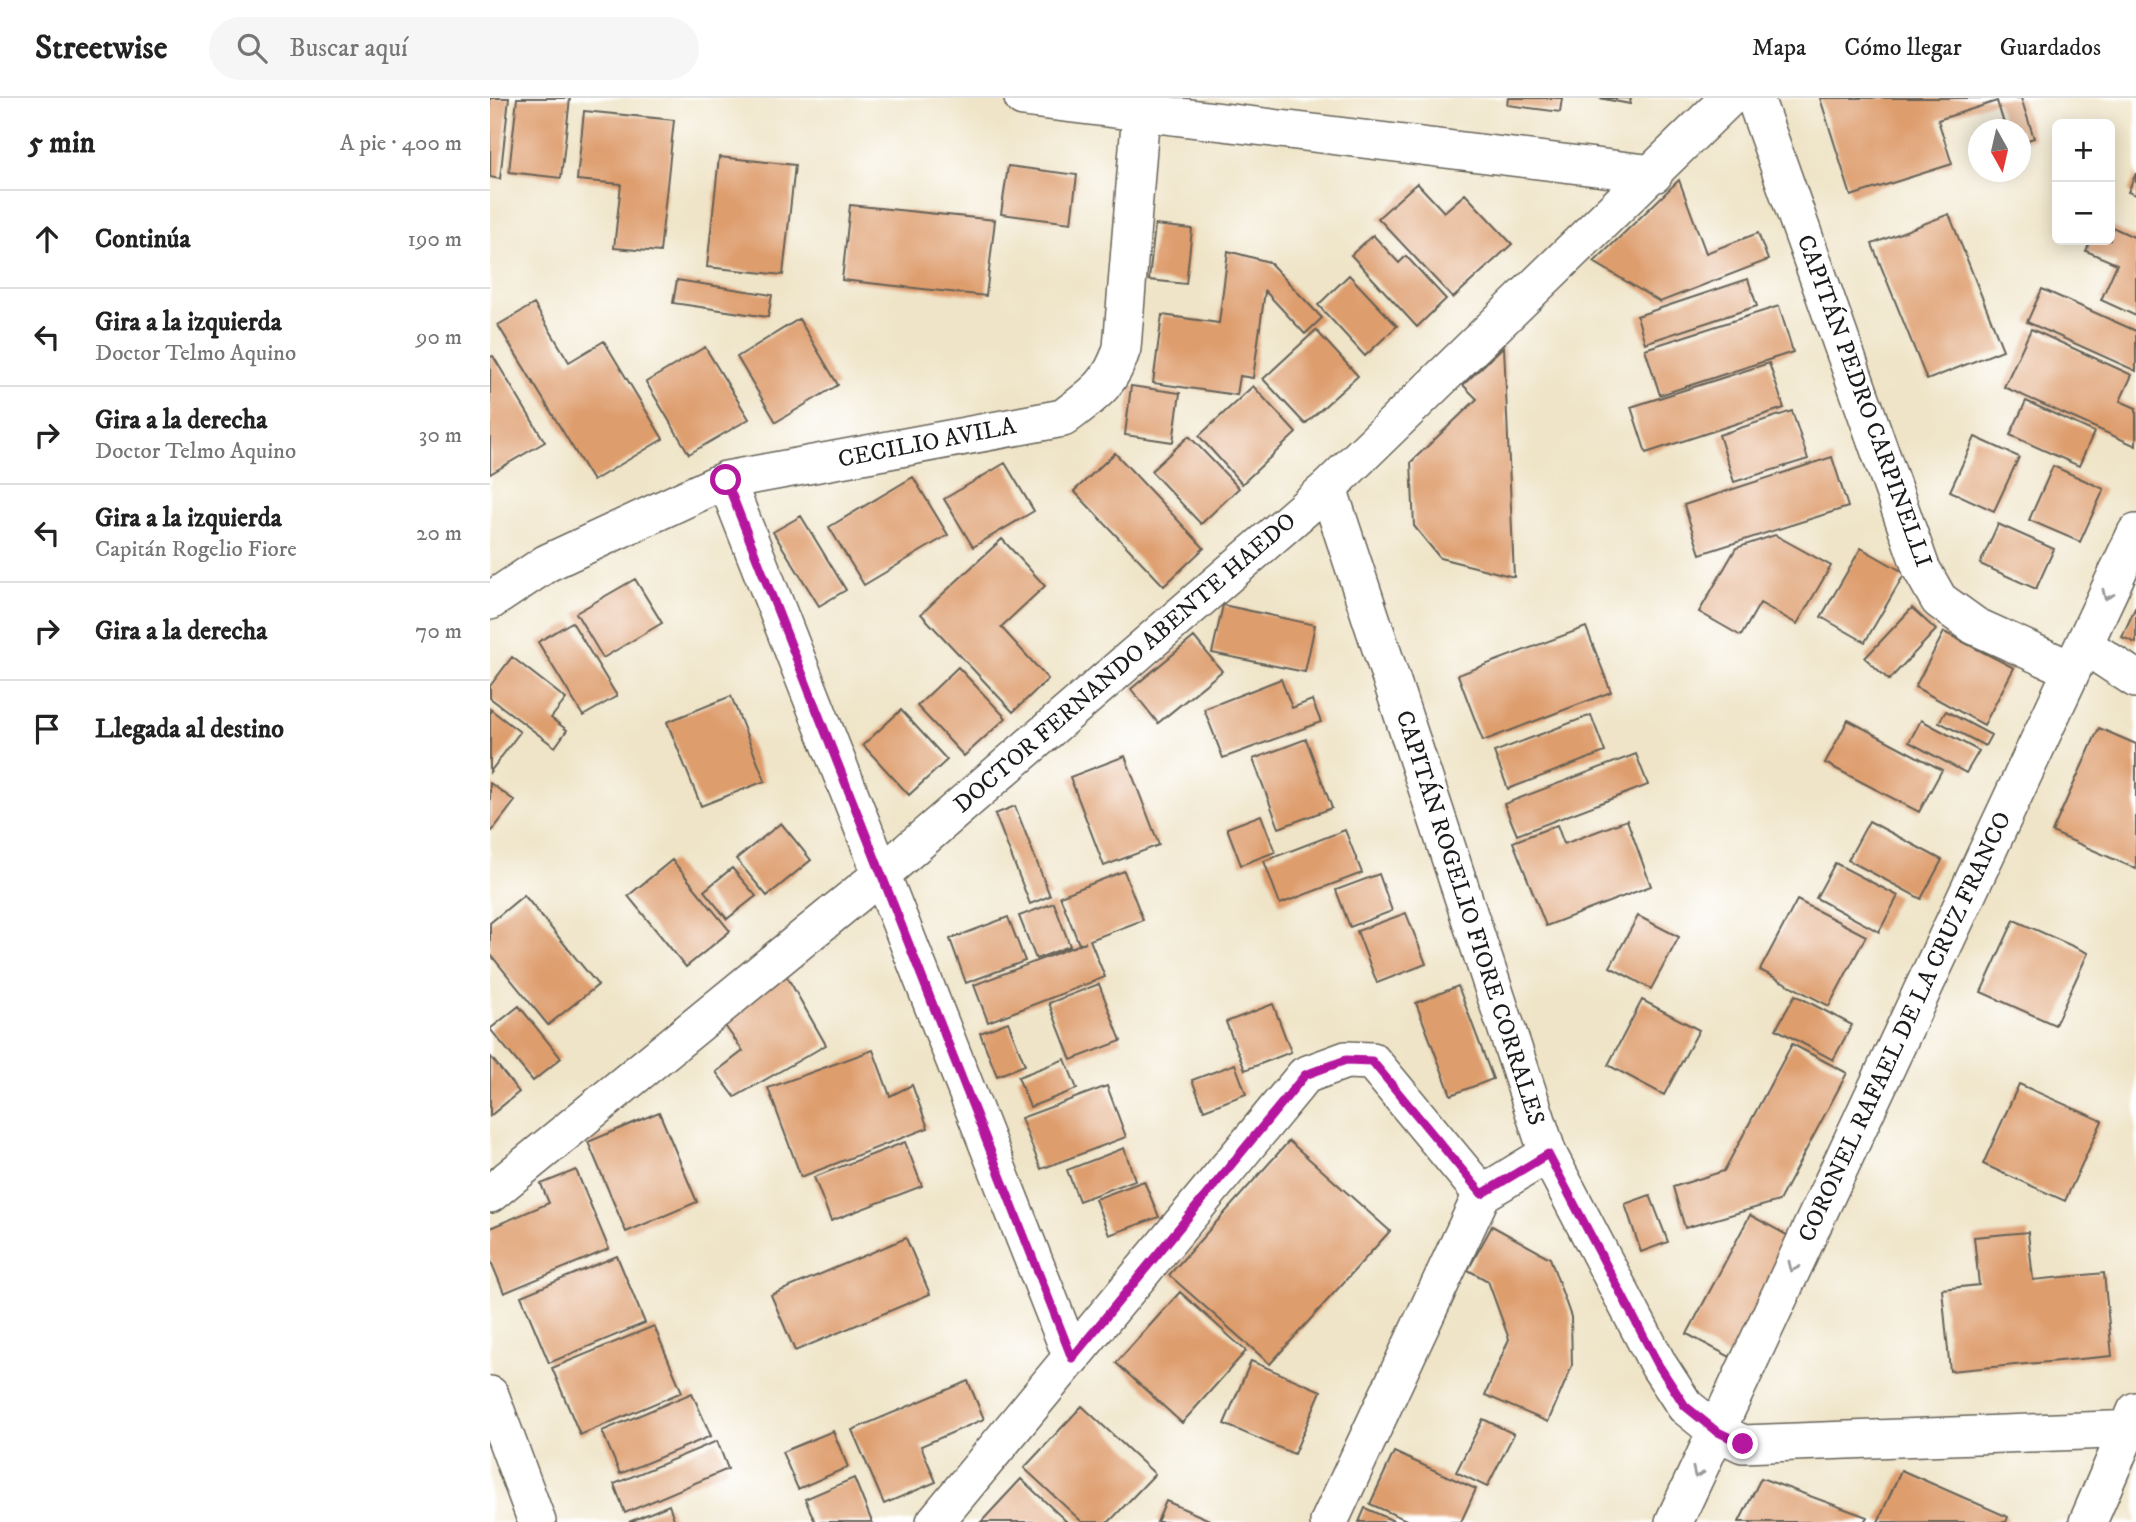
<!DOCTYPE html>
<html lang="es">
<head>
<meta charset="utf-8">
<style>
  body { margin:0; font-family:"IM FELL DW Pica",serif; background:#f6f6f6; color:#222 }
  .controls { position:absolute; right:21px; top:21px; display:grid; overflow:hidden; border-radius:10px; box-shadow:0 4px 18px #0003 }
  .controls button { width:63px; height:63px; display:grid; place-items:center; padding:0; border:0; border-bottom:2px solid #e0e0e0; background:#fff; color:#222; font:35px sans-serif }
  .compass { position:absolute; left:1478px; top:21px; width:63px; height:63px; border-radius:50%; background:#fff; box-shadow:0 4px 18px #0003; rotate:172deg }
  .stop { position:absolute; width:21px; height:21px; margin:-16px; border:5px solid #b5179e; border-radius:50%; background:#fff }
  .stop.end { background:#b5179e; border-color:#fff; box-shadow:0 2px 7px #0008 }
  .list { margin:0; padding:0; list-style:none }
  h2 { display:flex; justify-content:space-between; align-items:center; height:91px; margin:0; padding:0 28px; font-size:30px }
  h2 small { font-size:23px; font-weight:400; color:#767676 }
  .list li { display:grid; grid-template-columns:46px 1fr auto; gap:21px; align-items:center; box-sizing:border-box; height:98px; padding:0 28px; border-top:2px solid #e0e0e0 }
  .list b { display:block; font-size:26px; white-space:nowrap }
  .list p { margin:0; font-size:23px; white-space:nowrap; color:#767676 }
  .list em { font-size:23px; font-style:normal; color:#767676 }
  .icon { flex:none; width:38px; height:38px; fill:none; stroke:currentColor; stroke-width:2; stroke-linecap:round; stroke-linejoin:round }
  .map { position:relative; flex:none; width:1646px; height:1424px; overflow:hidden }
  header { display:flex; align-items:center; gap:42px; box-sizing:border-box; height:98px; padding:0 35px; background:#fff; border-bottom:2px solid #e0e0e0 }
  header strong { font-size:33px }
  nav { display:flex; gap:38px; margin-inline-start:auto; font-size:24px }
  .search { width:490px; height:63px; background:#f6f6f6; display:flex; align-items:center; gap:18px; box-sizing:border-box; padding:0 24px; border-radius:38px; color:#767676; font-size:26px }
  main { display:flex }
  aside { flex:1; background:#fff }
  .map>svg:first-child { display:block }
  .building { fill:#de9d6d }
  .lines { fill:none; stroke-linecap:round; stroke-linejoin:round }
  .minor-casing { stroke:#666258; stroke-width:40 }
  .minor { stroke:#fff; stroke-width:37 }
  .oneway { stroke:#999 }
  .route { stroke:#b5179e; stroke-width:9 }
  .labels { text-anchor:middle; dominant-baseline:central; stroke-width:6; stroke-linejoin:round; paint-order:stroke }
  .street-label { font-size:24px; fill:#1c1c1c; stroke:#fff }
</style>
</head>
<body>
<header>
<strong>Streetwise</strong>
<div class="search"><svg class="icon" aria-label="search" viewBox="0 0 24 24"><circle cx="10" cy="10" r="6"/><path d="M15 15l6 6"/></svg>Buscar aquí</div>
<nav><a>Mapa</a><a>Cómo llegar</a><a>Guardados</a></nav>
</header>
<main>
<aside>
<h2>5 min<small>A pie · 400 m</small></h2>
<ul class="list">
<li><svg class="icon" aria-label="ahead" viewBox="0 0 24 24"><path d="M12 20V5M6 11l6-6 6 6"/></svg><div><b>Continúa</b></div><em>190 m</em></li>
<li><svg class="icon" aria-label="left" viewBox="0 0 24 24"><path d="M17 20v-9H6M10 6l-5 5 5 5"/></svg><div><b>Gira a la izquierda</b><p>Doctor Telmo Aquino</p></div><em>90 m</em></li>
<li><svg class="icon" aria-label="right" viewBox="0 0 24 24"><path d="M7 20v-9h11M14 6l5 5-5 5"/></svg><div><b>Gira a la derecha</b><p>Doctor Telmo Aquino</p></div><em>30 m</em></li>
<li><svg class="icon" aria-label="left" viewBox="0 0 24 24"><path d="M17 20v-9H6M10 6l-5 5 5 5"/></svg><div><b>Gira a la izquierda</b><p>Capitán Rogelio Fiore</p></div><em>20 m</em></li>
<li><svg class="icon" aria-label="right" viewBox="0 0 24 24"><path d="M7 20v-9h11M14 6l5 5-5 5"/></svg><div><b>Gira a la derecha</b></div><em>70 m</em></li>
<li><svg class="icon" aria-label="arrive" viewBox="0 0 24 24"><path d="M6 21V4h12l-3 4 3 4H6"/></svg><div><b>Llegada al destino</b></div></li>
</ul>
</aside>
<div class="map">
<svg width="1646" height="1424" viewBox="0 0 1646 1424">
  <rect width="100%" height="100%" fill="#fff"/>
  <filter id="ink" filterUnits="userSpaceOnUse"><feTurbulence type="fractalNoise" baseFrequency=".0143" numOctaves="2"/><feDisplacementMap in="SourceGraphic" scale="14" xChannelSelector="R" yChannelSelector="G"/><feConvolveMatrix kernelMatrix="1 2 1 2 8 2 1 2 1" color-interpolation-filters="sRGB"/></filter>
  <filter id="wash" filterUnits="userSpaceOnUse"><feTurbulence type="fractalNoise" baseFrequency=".00686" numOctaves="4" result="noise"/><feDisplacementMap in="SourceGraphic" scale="28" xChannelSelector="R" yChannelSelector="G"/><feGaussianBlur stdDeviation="1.57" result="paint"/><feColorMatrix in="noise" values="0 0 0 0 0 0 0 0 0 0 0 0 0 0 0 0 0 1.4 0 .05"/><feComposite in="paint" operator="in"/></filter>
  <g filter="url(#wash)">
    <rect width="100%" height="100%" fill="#efe4c7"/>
    <g id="blocks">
      <path class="building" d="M0,0H19L10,81L0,79Z
        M27,0H80L71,80L19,74Z
        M1018,0H1072L1070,14L1017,7Z
        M1109,0H1141L1140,6Z
        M1330,0H1531L1544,40L1531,44V32H1516L1507,3L1448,22L1462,66L1361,98Z
        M94,13L184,22L170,154L124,150L131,86L87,82Z
        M229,59L305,67L293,177L217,169Z
        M518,68L587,77L581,125L511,116Z
        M1646,75V97L1638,94Z
        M1189,82L1216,155L1268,135L1278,162L1170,204L1104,164Z
        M927,85L954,114L975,96L1022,146L963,200L888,120Z
        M360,107L505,122L496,198L352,182Z
        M1459,116L1513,252L1437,282L1382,146Z
        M665,127L702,131L696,186L659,182Z
        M1620,128L1646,140V218L1611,202L1627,166L1596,153L1601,142H1620Z
        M883,137L909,165L916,158L956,201L927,229L861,157Z
        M738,153L779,164L832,220L815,236L775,193L763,280L750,278L747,297L663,285L672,217L729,225Z
        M859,177L907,228L875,258L828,207Z
        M1258,181L1267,208L1155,245L1147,218Z
        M187,182L282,197L278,219L183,205Z
        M1552,191L1646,233V273L1537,224Z
        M44,206L79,264L114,243L173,341L103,383L8,227Z
        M1289,208L1303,254L1170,297L1155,251Z
        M309,221L348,287L286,324L247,259Z
        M1541,231L1642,277L1630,303L1646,310V348L1514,289Z
        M826,232L868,278L815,326L773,281Z
        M1014,248L1024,479L950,460L924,428L921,364L987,301L973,287Z
        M215,249L259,321L199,356L156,284Z
        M3,258L55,344L0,376V259Z
        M1279,265L1294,310L1156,355L1141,309Z
        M641,288L690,295L683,344L635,337Z
        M763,288L806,335L752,386L709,338Z
        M1536,303L1604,334L1589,368L1520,337Z
        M1302,313L1318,361L1244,384L1229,337Z
        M699,338L749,390L711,426L661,373Z
        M1485,339L1529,359L1504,413L1460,393Z
        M625,355L714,450L674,488L584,393Z
        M1342,359L1358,409L1210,456L1194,407Z
        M515,365L544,413L483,449L454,401Z
        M1563,368L1614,391L1590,444L1539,422Z
        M423,379L458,437L374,487L339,429Z
        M311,418L356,492L329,508L283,434Z
        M1508,426L1564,451L1546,491L1490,466Z
        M1285,437L1341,468L1307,526L1270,505L1251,538L1209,514L1246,450Z
        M512,441L555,488L511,529L558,581L523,614L431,516Z
        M1371,450L1415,475L1375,544L1331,519Z
        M145,481L172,525L113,560L86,515Z
        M733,507L825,527L815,574L722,555Z
        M1646,508V545L1632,539Z
        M1422,510L1446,532L1399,582L1375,560Z
        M82,524L127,598L93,618L48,544Z
        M1096,529L1121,594L993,643L968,577Z
        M1454,534L1524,570L1494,627L1425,589Z
        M704,539L732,573L668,625L641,591Z
        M22,559L76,601L61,620L77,632L65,649L0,600V588Z
        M468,569L516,620L474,658L427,608Z
        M791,581L802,610L822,602L831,624L733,660L714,611Z
        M241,598L275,683L211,708L177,624Z
        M0,611L30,634L0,674Z
        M411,612L457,662L419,697L373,647Z
        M1456,613L1501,637L1495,648L1449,624Z
        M1101,617L1115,654L1018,691L1004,654Z
        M1358,622L1452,672L1429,714L1335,665Z
        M1431,622L1489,653L1476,675L1419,644Z
        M1609,630L1646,646V771L1562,734Z
        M816,641L842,710L789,730L763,661Z
        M1146,656L1158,687L1027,737L1014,706Z
        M635,658L669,747L614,768L580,679Z
        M0,685L25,703L2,733L0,732Z
        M525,708L560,798L540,806L505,716Z
        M771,717L785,754L751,767L737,730Z
        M1137,722L1161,788L1056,828L1023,744L1067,727L1074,746Z
        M1379,723L1452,762L1431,801L1358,762Z
        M291,725L321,762L277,798L246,761Z
        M855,732L872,775L790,806L774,763Z
        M182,762L240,833L196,869L138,798Z
        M1345,765L1408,798L1389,834L1326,800Z
        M242,770L266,798L237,821L214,793Z
        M634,773L653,822L600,842L615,879L498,924L484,887L596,844L589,846L570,798Z
        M889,776L902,813L860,829L846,792Z
        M34,797L108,887L58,927L0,856V825Z
        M1307,802L1376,838L1339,908L1270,872Z
        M564,805L580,848L546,861L529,818Z
        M916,815L936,866L887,885L867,833Z
        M1148,818L1189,839L1161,891L1120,869Z
        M518,819L535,863L476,885L460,841Z
        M1524,822L1598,855L1565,927L1491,894Z
        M295,875L336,947L245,999L226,974L253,953L233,925Z
        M609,886L631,943L581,962L559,905Z
        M968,888L1003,981L961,997L926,905Z
        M1305,897L1362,927L1343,962L1286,931Z
        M1152,902L1209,932L1174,997L1118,967Z
        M783,906L801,954L755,972L736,924Z
        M29,908L71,960L43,983L0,931Z
        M518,924L535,967L507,978L490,935Z
        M1302,946L1357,975L1289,1103L1195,1130L1183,1089L1234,1073Z
        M383,952L400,998L422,987L438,1030L311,1079L278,990Z
        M0,958L29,994L0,1018Z
        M575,961L587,991L540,1009L528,979Z
        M745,966L756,996L714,1012L702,982Z
        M1529,986L1612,1023L1575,1103L1493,1066Z
        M617,988L636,1039L551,1071L531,1020Z
        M169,1014L207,1104L136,1134L98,1044Z
        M799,1043L900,1133L780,1266L679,1177Z
        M415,1044L432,1088L341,1123L324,1079Z
        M634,1050L645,1082L589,1103L577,1072Z
        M86,1072L119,1151L14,1195L0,1161V1130L59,1105L51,1086Z
        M654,1083L669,1119L619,1137L605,1101Z
        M1160,1097L1178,1144L1151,1154L1135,1106Z
        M1260,1117L1304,1141L1240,1259L1197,1236Z
        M1002,1128L1060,1160L1081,1219L1082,1268L1058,1324L995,1297L1019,1241L998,1183L978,1172Z
        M1538,1134L1543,1182L1614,1175L1622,1258L1460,1273L1452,1191L1489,1187L1484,1139Z
        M416,1140L440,1196L305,1253L281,1197Z
        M127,1158L155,1225L59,1265L31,1198Z
        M690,1194L756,1253L692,1325L626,1265Z
        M164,1228L192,1294L90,1337L62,1270Z
        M761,1263L831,1293L804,1356L734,1326Z
        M478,1283L494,1321L431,1348L446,1384L394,1406L362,1332Z
        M202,1295L221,1338L130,1376L112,1333Z
        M592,1308L665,1376L619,1424H592L534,1370Z
        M993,1321L1024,1336L997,1389L966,1374Z
        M343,1333L358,1369L308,1391L292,1354Z
        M227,1343L238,1371L135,1415L124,1386Z
        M904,1354L986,1391L971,1424H921L880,1406Z
        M1411,1372L1518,1419L1516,1424H1388Z
        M364,1380L382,1424H325L315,1401Z
        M1271,1380L1377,1419L1374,1424H1249Z
        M531,1381L577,1424H491Z
        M676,1403L724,1424H667Z
        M179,1407L185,1424H139Z
        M875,1410L906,1424H869Z"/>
    </g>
  </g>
  <g filter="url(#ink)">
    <use href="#blocks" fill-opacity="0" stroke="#666258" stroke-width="2"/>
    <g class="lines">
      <defs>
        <path id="minor" d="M533,0L1164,76
          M1265,0L1431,470L1449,502L1485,528L1582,572
          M236,382L582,1260
          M838,390L1058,1056L1169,1268L1195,1308L1226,1333L1253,1346L1646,1331
          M0,503L57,465L236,382L573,320C603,297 621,287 632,250L651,13
          M1594,547L1646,581
          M0,1096L393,775L838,390L1239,0
          M0,1297L47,1424
          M445,1424L815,977L856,962L882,963L992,1096
          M839,1424L992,1096L1058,1056
          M1184,1424L1646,435
          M1598,1424L1646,1313"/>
      </defs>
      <use href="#minor" class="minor-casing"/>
      <use href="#minor" class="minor"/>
    </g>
    <defs><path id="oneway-chevron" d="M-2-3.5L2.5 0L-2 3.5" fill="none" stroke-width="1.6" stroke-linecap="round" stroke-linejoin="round" transform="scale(1.75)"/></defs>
    <g class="oneway">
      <use href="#oneway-chevron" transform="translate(1617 497) rotate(115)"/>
      <use href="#oneway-chevron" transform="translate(1303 1169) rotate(115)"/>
      <use href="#oneway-chevron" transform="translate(1207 1375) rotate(115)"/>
    </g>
  </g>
  <g class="lines" filter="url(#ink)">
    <path class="route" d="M236,382L582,1260L815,977L856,962L882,963L992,1096L1058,1056L1169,1268L1195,1308L1226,1333L1253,1346"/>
  </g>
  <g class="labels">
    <g class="street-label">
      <text transform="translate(1374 303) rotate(70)">CAPITÁN PEDRO CARPINELLI</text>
      <text transform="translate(437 345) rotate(-11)">CECILIO AVILA</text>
      <text transform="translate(635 565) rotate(-41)">DOCTOR FERNANDO ABENTE HAEDO</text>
      <text transform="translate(980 820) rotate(72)">CAPITÁN ROGELIO FIORE CORRALES</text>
      <text transform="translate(1415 929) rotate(-65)">CORONEL RAFAEL DE LA CRUZ FRANCO</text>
    </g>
  </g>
</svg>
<div class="controls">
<button>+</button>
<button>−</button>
</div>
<svg class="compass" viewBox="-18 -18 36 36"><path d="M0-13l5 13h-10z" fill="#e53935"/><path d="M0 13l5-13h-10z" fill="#767676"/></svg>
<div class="stop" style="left:236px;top:382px"></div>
<div class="stop end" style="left:1253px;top:1346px"></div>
</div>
</main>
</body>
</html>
